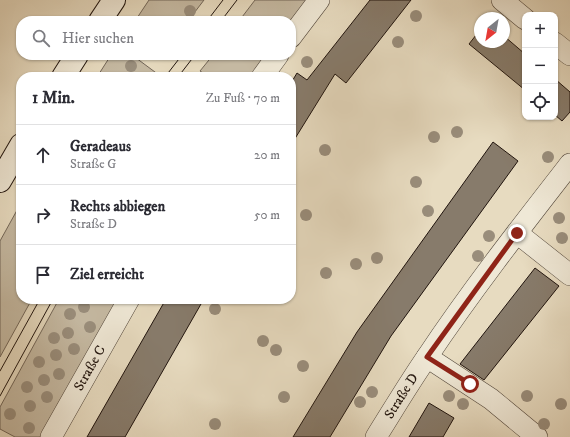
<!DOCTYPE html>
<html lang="de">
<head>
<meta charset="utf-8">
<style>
  body { margin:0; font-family:"IM FELL DW Pica",serif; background:#f2f2f3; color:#2b2b33 }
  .controls { position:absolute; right:12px; top:12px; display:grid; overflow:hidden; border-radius:8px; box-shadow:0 1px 3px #0004 }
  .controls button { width:36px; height:36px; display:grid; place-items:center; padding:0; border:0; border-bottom:1px solid #e1e1e2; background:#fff; color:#2b2b33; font:20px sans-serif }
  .compass { position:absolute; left:474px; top:12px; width:36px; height:36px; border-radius:50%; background:#fff; box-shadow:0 1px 3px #0004; rotate:211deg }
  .stop { position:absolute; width:12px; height:12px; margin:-9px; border:3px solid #8f2418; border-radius:50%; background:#fff }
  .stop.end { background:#8f2418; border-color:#fff; box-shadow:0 1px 4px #0008 }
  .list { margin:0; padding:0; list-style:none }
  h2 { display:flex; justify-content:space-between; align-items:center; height:52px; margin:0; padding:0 16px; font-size:17px }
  h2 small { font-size:13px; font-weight:400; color:#7c7c81 }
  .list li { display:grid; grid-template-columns:26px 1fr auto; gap:12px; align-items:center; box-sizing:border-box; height:60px; padding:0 16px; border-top:1px solid #e1e1e2 }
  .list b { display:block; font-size:15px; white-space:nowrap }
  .list p { margin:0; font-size:13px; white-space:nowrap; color:#7c7c81 }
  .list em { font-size:13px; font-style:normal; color:#7c7c81 }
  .icon { flex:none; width:22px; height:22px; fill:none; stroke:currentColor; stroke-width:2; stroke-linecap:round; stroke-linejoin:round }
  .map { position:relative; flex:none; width:570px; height:437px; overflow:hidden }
  .search { position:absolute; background:#fff; box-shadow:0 1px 3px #0004; left:16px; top:16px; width:280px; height:44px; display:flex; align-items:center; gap:10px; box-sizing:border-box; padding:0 14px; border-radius:16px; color:#7c7c81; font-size:15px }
  .panel { position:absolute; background:#fff; box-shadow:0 1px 3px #0004; left:16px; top:72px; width:280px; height:232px; border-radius:16px }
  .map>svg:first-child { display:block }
  .green { fill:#c5b9a2; stroke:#726658 }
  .building { fill:#877b6b; stroke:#20140e }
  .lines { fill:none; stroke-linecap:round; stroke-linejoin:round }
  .minor-casing { stroke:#52463a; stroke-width:22 }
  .secondary-casing { stroke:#20140e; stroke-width:24 }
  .minor { stroke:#efe8d6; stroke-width:21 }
  .secondary { stroke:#efe8d6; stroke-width:22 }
  .tram { stroke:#20140e; stroke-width:1 }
  .tree { fill:#998d7b }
  .route { stroke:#8f2418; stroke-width:5 }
  .labels { text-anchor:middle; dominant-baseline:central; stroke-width:4; stroke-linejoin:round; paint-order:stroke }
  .street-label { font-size:14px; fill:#20140e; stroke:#efe8d6 }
</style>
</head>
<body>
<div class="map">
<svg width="570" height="437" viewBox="0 0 570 437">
  <rect width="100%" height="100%" fill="#e7dbc0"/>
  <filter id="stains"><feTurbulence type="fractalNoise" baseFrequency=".005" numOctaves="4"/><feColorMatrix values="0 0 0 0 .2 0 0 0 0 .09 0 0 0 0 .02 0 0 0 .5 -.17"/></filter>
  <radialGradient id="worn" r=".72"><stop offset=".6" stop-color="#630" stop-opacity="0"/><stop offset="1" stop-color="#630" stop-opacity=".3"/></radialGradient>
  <path class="green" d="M149,0H204L188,21H135Z
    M255,0H308L291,21H239Z
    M111,55H132L159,75L157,77H97Z
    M213,55H267L252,77H209L200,71Z
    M21,203V299H32L0,357V241Z
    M59,299H118L40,437H15L0,429V407Z"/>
  <path class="building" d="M370,0H411L346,83L335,74L291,145V83L297,73L307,80Z
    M480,30V42H504V36L525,54V90L469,44Z
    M555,79L570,92V112L562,121L555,115Z
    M493,142L518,161L391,336L330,437H293L357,332Z
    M535,268L559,286L484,380L460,364Z
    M166,299H192L201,304L125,437H87Z
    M429,403L454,418L443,437H409Z"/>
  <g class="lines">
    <defs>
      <g id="minor">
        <path d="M502,0L525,19"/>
        <path d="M291,37L319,0"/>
        <path d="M555,43L570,55"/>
        <path d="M262,77L278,55"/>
        <path d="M517,233L570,275"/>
        <path d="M427,357L491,399L537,437"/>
        <path id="s1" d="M51,437L129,299"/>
        <path id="s2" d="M376,437C393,410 409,383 427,357C471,291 521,227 570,164"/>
      </g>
      <path id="secondary" d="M100,21L114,0
        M63,77L77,55
        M0,181L21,145"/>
    </defs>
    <use href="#minor" class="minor-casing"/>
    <use href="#secondary" class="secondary-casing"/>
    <use href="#minor" class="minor"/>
    <use href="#secondary" class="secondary"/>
    <path class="tram" d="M207,21L223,0
      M221,21L237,0
      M165,77L182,55
      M178,77L195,55
      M0,371L40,299
      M0,396L53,299"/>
  </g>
  <g class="tree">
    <circle cx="190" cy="11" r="6"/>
    <circle cx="416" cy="16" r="6"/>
    <circle cx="398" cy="42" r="6"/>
    <circle cx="307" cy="62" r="6"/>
    <circle cx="131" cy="66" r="6"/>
    <circle cx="457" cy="132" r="6"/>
    <circle cx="434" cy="137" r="6"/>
    <circle cx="325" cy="150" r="6"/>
    <circle cx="548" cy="157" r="6"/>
    <circle cx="416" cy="182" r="6"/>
    <circle cx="428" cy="211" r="6"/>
    <circle cx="306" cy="215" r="6"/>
    <circle cx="559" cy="218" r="6"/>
    <circle cx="489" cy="236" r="6"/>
    <circle cx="562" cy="238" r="6"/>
    <circle cx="478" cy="256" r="6"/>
    <circle cx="377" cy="258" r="6"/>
    <circle cx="356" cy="264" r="6"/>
    <circle cx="326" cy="273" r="6"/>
    <circle cx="84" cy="307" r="6"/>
    <circle cx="215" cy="309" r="6"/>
    <circle cx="70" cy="314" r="6"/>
    <circle cx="90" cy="327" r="6"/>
    <circle cx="68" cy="333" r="6"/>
    <circle cx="54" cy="338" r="6"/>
    <circle cx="263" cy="341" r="6"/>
    <circle cx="74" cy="349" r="6"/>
    <circle cx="276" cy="350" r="6"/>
    <circle cx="56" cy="355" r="6"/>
    <circle cx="39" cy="362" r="6"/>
    <circle cx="303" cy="366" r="6"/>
    <circle cx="59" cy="374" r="6"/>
    <circle cx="44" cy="380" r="6"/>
    <circle cx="27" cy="387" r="6"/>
    <circle cx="372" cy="392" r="6"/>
    <circle cx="449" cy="396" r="6"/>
    <circle cx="527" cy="396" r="6"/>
    <circle cx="47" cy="397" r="6"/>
    <circle cx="284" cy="397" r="6"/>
    <circle cx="360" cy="402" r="6"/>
    <circle cx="463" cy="404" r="6"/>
    <circle cx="561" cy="404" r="6"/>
    <circle cx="30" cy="406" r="6"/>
    <circle cx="10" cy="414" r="6"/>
    <circle cx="215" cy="424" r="6"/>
    <circle cx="544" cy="424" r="6"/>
    <circle cx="29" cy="428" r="6"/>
  </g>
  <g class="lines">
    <path class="route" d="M470,384L427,357L517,233"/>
  </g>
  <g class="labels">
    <g class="street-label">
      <text stroke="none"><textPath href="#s1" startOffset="79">Straße C</textPath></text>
      <text stroke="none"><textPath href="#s2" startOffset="48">Straße D</textPath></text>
    </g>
  </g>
  <rect width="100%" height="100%" filter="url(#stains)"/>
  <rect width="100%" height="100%" fill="url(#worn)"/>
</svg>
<div class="controls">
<button>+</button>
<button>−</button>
<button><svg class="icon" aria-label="locate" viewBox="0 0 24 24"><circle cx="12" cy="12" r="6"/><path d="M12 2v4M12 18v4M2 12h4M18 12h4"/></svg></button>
</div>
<svg class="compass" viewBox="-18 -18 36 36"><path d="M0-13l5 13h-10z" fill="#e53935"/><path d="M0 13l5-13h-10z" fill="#7c7c81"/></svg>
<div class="stop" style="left:470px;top:384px"></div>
<div class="stop end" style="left:517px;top:233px"></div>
<div class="search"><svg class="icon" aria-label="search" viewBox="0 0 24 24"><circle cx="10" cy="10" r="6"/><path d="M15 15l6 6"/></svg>Hier suchen</div>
<section class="panel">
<h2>1 Min.<small>Zu Fuß · 70 m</small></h2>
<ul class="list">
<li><svg class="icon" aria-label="ahead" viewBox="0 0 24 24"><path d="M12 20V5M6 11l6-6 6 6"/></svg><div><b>Geradeaus</b><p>Straße G</p></div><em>20 m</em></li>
<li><svg class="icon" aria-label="right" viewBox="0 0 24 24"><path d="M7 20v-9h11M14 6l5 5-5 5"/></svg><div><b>Rechts abbiegen</b><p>Straße D</p></div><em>50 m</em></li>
<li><svg class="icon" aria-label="arrive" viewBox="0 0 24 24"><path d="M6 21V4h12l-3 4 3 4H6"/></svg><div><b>Ziel erreicht</b></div></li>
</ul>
</section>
</div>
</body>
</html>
